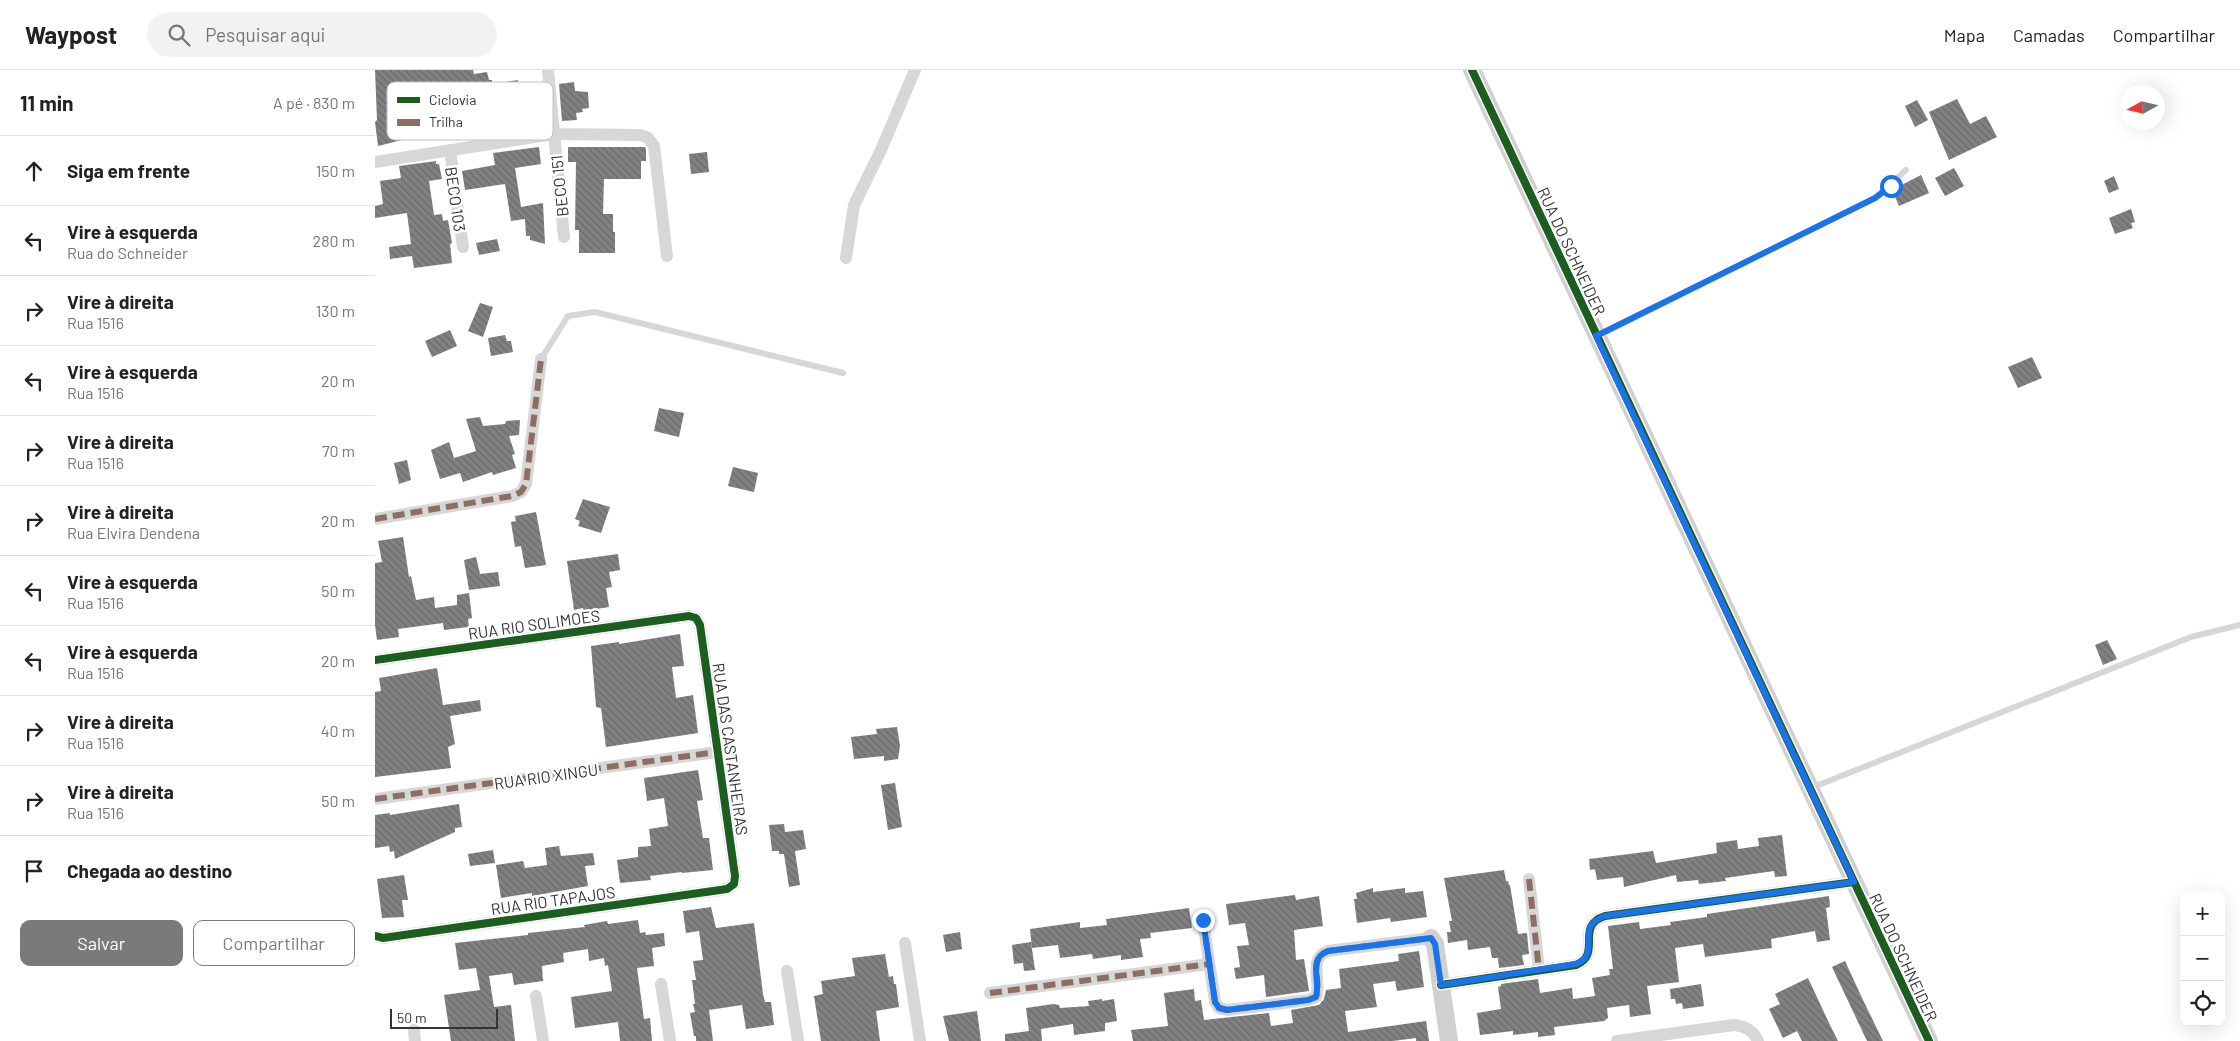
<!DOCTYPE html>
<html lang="pt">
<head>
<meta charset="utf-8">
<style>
  body { margin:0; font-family:Barlow,sans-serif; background:#f2f2f2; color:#222 }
  .controls { position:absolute; right:15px; bottom:15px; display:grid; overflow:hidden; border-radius:10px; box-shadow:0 5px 20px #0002 }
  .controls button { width:45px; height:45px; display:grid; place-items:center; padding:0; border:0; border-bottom:1px solid #e0e0e0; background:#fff; color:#222; font:25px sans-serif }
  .compass { position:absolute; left:1745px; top:15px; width:45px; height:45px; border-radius:50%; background:#fff; box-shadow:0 5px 20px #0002; rotate:262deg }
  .scale { position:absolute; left:15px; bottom:12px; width:108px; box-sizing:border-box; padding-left:5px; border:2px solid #333; border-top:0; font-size:14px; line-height:18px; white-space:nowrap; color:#333; -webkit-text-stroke:4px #fff; paint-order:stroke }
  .stop { position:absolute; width:15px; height:15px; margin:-11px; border:4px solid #1a73e8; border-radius:50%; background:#fff }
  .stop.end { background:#1a73e8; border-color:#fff; box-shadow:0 1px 5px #0008 }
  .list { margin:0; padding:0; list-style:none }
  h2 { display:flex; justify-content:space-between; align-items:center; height:65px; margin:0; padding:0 20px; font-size:21px }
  h2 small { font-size:16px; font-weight:400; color:#767676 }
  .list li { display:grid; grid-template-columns:32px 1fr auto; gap:15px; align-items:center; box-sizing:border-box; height:70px; padding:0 20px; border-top:1px solid #e0e0e0 }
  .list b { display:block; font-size:19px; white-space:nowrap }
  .list p { margin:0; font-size:16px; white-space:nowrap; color:#767676 }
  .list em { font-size:16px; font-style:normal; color:#767676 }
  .actions { display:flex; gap:10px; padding:15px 20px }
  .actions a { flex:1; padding:11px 0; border:1px solid #7a7a7a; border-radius:10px; text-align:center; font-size:18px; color:#7a7a7a }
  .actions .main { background:#7a7a7a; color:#fff }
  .icon { flex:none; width:28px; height:28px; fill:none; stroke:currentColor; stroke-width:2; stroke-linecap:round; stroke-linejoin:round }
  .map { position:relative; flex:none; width:1865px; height:971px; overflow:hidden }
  header { display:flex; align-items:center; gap:30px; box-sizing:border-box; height:70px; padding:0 25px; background:#fff; border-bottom:1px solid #e0e0e0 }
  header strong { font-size:24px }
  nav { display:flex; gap:28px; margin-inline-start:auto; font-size:18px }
  .search { width:350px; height:45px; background:#f2f2f2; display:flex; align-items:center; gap:12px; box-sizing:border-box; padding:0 18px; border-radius:28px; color:#767676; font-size:19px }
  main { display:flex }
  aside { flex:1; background:#fff }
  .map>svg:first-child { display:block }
  .building { fill:url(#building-back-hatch) }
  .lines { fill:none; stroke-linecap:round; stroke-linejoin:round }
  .lane { stroke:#d7d7d7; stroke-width:6 }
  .street { stroke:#d7d7d7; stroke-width:12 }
  .secondary { stroke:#d0d0d0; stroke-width:18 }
  .quiet { stroke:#8d6e63; stroke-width:6; stroke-dasharray:12 6; stroke-linecap:butt }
  .cycleway-casing { stroke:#fff; stroke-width:11 }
  .cycleway { stroke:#1b5e20; stroke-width:8 }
  .route { stroke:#1a73e8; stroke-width:6 }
  .labels { text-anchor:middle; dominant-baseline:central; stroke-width:5; stroke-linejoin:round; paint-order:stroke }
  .street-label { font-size:16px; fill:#333; stroke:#fff }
  .key { fill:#fff; stroke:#c2c2c2; stroke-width:1 }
  .key-label { font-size:14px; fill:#333 }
</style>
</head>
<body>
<header>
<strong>Waypost</strong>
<div class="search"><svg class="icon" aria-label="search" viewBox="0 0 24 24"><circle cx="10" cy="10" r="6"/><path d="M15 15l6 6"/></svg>Pesquisar aqui</div>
<nav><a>Mapa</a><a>Camadas</a><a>Compartilhar</a></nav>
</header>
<main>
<aside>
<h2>11 min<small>A pé · 830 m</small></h2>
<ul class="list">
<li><svg class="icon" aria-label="ahead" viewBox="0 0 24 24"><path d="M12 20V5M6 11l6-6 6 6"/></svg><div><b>Siga em frente</b></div><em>150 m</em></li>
<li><svg class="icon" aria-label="left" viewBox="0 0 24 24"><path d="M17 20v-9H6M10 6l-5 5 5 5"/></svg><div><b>Vire à esquerda</b><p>Rua do Schneider</p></div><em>280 m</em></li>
<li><svg class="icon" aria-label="right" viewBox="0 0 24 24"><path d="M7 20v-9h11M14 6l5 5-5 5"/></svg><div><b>Vire à direita</b><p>Rua 1516</p></div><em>130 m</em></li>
<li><svg class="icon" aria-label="left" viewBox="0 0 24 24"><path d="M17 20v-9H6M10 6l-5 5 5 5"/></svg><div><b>Vire à esquerda</b><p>Rua 1516</p></div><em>20 m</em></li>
<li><svg class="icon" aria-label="right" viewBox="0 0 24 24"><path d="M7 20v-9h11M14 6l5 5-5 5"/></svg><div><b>Vire à direita</b><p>Rua 1516</p></div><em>70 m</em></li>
<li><svg class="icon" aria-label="right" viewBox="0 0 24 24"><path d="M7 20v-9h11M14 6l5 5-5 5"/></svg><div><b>Vire à direita</b><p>Rua Elvira Dendena</p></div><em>20 m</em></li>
<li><svg class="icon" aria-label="left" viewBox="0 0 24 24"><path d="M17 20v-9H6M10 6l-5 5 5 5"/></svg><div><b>Vire à esquerda</b><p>Rua 1516</p></div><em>50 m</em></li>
<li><svg class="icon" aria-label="left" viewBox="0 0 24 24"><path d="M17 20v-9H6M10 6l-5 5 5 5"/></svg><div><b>Vire à esquerda</b><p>Rua 1516</p></div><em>20 m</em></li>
<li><svg class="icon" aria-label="right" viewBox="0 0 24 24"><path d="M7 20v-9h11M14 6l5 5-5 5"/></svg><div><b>Vire à direita</b><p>Rua 1516</p></div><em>40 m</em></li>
<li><svg class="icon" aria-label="right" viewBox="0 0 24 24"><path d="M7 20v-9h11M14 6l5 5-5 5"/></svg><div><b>Vire à direita</b><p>Rua 1516</p></div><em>50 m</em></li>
<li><svg class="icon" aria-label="arrive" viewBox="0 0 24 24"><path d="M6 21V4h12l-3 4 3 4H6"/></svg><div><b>Chegada ao destino</b></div></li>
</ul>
<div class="actions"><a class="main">Salvar</a><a>Compartilhar</a></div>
</aside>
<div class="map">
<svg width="1865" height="971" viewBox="0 0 1865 971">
  <defs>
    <pattern id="building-back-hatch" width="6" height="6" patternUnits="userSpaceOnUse" patternTransform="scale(1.25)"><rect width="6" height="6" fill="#818181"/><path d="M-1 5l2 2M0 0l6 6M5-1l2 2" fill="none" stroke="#6a6a6a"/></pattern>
  </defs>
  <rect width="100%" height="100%" fill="#fff"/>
  <path class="building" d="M0,0H98L99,4L112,2L114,10H117V14L143,10L146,25L151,24L156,57L124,62L122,52L106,55L105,44L78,47L77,39L57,42L60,59L34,62L35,68L3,76L0,52L2,50Z
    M199,12L200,21L213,22L214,38L207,39L208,42L201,43L202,50L187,51L184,14Z
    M1582,29L1595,54L1611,46L1622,67L1574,90L1554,42Z
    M1542,30L1553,50L1540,57L1530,36Z
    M164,77L166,94L140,98L146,137L168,133L170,174L155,170V166H151L150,149L136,151L130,114L90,120L87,101L120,95L118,83Z
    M193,77H270L271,79V91H266V109H229L228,144H238V162H240V183H204V160H200L201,92H193Z
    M332,82L334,102L316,104L314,84Z
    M61,91V94H64L67,109L54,111L59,145L67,144L68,151L73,150L77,173L75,174L77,193L39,198L37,186L15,189L14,177L36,174L32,143L0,148V136L8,134L5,111L26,108L24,96Z
    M1579,98L1589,116L1570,126L1560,108Z
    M1546,105L1554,123L1524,136L1517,120Z
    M1739,106L1744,119L1734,123L1729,111Z
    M1756,139L1760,152L1756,153L1758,158L1740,164L1734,148Z
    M122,169L125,181L104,185L101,173Z
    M105,233L118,237L108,267L93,261Z
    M75,260L82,276L57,287L50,271Z
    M130,265L132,271H136L138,282L116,286L113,268Z
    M1657,287L1667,308L1643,318L1633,297Z
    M284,338L309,343L304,367L279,361Z
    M105,347L108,356L130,354L131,351L145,350L144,365L134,366L140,384L137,385L141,398L118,405L117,402L88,412L85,403L65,409L56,380L74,372L79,388L101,381L91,349Z
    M32,390L36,410L24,414L19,393Z
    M358,397L383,403L379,422L353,416Z
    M208,429L235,437L226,463L203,456L205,451L200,449Z
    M161,442L171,495L150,498L146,476L140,477L136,452L141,451L140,446Z
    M28,467L34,507L36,506L41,530L59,527L60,538L82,535V525L94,523L97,548L93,549L94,557L69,560L68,553L23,559L24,567L2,570L0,555V493L7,492L3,471Z
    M243,484L245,500L234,502L237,517L231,518L234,537L209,541L208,538L199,540L192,491Z
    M101,487L105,504L123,502L125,516L94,520L89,490Z
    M305,564L309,596L297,597L301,628L318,625L323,663L231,677L226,638L221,637L216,576L244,572V574Z
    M1732,570L1742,589L1728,595L1720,575Z
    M62,598L68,635L105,630L106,641L75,646L80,674L73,677L76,698L0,707V622L6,621L4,608Z
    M522,657L525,676L523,689L509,691V686L479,689L476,667L502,664L501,659Z
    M323,700L328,730L322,731L328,768H334L338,800L307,803V802L275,806L276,810L245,813L242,790L263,787V777L276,776L274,759L293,756L289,728L272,731L269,708Z
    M520,713L527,757L513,760L506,715Z
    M84,734L87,757L80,758V762L20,789L19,781L15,782L14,776L0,778V745L15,743V745Z
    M409,754L410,762L428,760L431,779L420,781L425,815L414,817L409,784H404V781H397L394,755Z
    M1407,765L1412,806L1400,807L1399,801L1350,808L1351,811L1324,814L1323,810L1302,812L1301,805L1249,817L1248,807L1222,810L1220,799L1215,800L1214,789L1278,781L1281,793L1342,783L1341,773L1362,770L1363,779L1384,776L1383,768Z
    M184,776L186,786L218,783L220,795L210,796L213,816L157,826V823L126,828L121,795L148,791L150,798L172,795L170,778Z
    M118,780L120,793L95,796L93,784Z
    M1129,800L1131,811H1133L1134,815H1135L1143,864L1152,863L1154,884L1147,885L1149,895L1124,898L1123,888H1117L1115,877L1093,880L1092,870L1073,873L1072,862H1076L1074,851H1077L1069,808Z
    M29,805L33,830H27L29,847L7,848L2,809Z
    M998,818V822L1030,818V823L1048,821L1052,847L1016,852L1015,848L982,853L979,829H982L981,823Z
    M920,825L921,830L944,826L948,856L919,860L921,890L929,889L934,921L891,927L889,905L861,909L859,898L865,897L862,876L874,875L870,853L854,855L851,834Z
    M1454,826L1455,837L1451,838L1455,870L1442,872L1440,861L1396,869L1397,878L1337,886L1330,887L1328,874L1300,878L1304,912L1272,916L1276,944L1255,947L1254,935L1232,938L1233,948L1229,951L1179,957L1180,965L1163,967V962L1138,965V961L1105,965L1102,943L1126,939L1123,917L1126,916V914L1163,909L1165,923L1197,918L1198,929L1220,926L1217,908L1235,905L1234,899H1238L1233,856L1264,852L1265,859L1296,855L1295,852L1332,847V844Z
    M336,837L341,858L379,853L388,924L390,932H396L399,955L371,959L367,935L334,940L338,971H321V966H319L315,943L320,942L318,934H320L317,910H321L318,891L328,890L324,861L311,863L308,841Z
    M814,838L817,858L775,863L776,868L765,869L768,887L746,890V885L718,889L717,884L685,888L683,875L657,878L655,859L705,852V858L732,855L731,849Z
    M263,850L265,863L270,862L271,865L289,863L290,876L277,878L279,896L262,898L269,949L275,948L277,971H245L243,952L200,958L196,927L237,921L233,895L230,896L229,888L214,891L213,879L188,883L189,892L167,896L168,911L139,915L137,903L114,906L119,937L136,935L140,971H76L69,925L105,920L101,898L84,900L80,873L153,865V863L210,857L209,855L232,851L233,854Z
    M585,862L587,879L571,882L568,865Z
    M656,872L660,900L649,901L648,893L639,894L637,875Z
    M1044,881L1049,917L1022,921L1020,911L998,914L1002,937L970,941L973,962L1051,951L1054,971H1041V968L1018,971H758L756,960L793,956L789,923L819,919L820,931L826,930L829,950L894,943L896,956L918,953L916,940L944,935L949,929L951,920L966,918L964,899L1024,891L1023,884Z
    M510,884L514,907L518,906L519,914H521L524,937L501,941L505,971H446L439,926L448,924L446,911L480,906L477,888Z
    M1470,891L1488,930L1508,971H1492L1457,897Z
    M1433,908L1455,955L1463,971H1427L1422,961L1408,968L1394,939L1405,934L1400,924Z
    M1326,914L1329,936L1308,939L1307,933L1301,934L1300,929H1296L1295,919Z
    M727,929V931L739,929L742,951L730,953V961L699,965L698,954L666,959L667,971H630V964L654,961L651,938L678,934L684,935L685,938L714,936L713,931Z
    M602,941L606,971H574L568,946Z"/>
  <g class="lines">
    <path class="lane" d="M1223,266L1500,128L1531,100
      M166,289L193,246L220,242L468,303
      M1436,718L1816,567L1865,555"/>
    <path class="street" d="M173,0L189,167
      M75,80L88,177
      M0,92L179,64L266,65L273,68L279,76L292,186
      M471,188L479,135L506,80L540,0
      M0,449L137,426L146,422L151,414L166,289
      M0,590L314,546L321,548L325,555L360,806L359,814L352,819L8,868L0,866
      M0,729L342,682
      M1154,809L1164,900
      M828,850L840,932L844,938L852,940L933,930L941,927C947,910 932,889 953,881L1056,868
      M530,873L545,971
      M412,901L423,971
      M286,914L295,971
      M1066,915L1201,895C1228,884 1199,856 1230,846L1479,812
      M615,923L834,894
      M161,926L168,971
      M39,960L40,971
      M1242,971L1359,955C1370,956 1378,960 1383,971"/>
    <path class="secondary" d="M1097,0L1554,971
      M1056,868L1060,874L1074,971"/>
    <path class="quiet" d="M0,449L137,426L146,422L151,414L166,289
      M0,729L342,682
      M1154,809L1164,900
      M828,850L840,932L844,938L852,940L933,930L941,927C947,910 932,889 953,881L1056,868
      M615,923L834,894"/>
    <defs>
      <path id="cycleway" d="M1097,0L1554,971
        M0,590L314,546L321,548L325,555L360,806L359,814L352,819L8,868L0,866
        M1066,915L1201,895C1228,884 1199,856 1230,846L1479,812"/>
    </defs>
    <use href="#cycleway" class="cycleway-casing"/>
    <use href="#cycleway" class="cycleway"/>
  </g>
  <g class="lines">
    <path class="route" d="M828,850L840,932L844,938L852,940L933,930L941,927C946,910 932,889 953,881L1056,868L1060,874L1066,915L1201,894C1228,884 1198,856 1230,846L1479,812L1221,266L1500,128L1516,116"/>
  </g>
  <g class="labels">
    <g class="street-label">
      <text transform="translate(184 116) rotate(-96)">BECO 151</text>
      <text transform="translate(81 129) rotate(82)">BECO 103</text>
      <text transform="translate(1197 181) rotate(65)">RUA DO SCHNEIDER</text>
      <text transform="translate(159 554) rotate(-8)">RUA RIO SOLIMOES</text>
      <text transform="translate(356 679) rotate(82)">RUA DAS CASTANHEIRAS</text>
      <text transform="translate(171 706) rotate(-8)">RUA RIO XINGU</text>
      <text transform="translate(178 830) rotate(-8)">RUA RIO TAPAJOS</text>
      <text transform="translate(1529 887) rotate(65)">RUA DO SCHNEIDER</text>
    </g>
  </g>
  <rect x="12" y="12" width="166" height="58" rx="8" class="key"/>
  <rect x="22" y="27" width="23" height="6" fill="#1b5e20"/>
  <rect x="22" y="49" width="23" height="7" fill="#8d6e63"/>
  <g class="key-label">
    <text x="54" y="35">Ciclovia</text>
    <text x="54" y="57">Trilha</text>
  </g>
</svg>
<div class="controls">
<button>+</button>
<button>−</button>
<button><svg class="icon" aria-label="locate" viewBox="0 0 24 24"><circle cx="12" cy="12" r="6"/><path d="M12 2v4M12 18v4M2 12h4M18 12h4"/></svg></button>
</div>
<svg class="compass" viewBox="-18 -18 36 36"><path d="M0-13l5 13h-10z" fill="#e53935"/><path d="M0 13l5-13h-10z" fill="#767676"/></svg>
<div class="scale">50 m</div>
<div class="stop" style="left:1516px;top:116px"></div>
<div class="stop end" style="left:828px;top:850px"></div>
</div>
</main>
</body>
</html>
